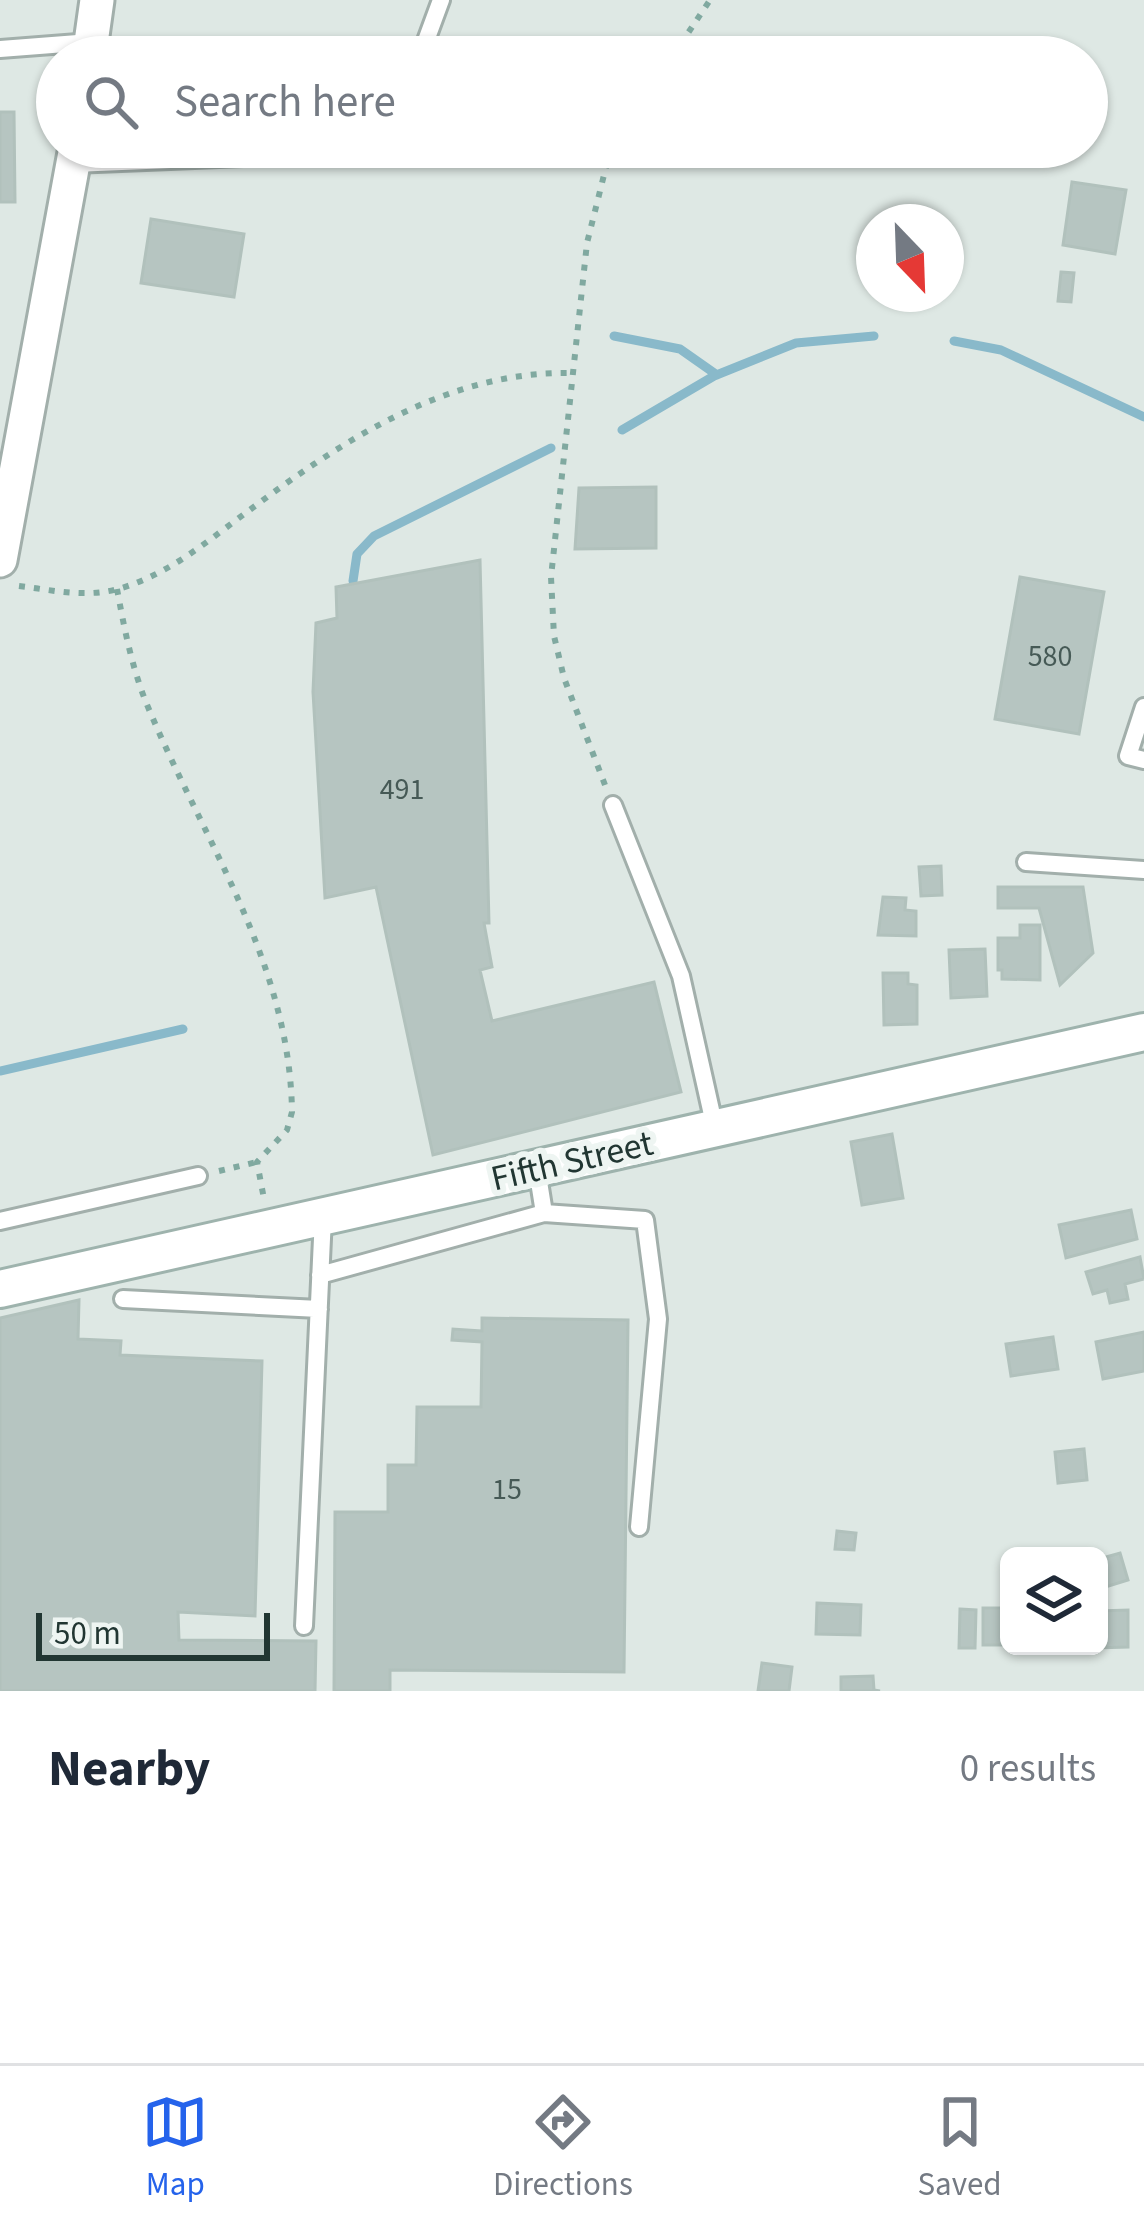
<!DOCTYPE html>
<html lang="en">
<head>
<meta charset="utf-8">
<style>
  body { margin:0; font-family:"Source Sans 3",sans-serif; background:#f2f2f3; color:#1f2937 }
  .controls { position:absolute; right:36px; bottom:36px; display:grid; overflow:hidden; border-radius:18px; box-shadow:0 3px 9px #0004 }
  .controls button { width:108px; height:108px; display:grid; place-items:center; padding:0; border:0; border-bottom:3px solid #e0e1e3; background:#fff; color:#1f2937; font:60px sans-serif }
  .compass { position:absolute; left:856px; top:204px; width:108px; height:108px; border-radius:50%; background:#fff; box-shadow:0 3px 9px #0004; rotate:157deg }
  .scale { position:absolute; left:36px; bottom:30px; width:234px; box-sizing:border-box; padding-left:12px; border:6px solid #213632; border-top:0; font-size:33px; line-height:42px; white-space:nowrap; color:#213632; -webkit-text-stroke:9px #eef5f2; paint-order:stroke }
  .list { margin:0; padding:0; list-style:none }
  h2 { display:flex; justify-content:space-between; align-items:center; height:156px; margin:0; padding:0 48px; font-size:51px }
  h2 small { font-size:39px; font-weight:400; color:#747a83 }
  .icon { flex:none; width:66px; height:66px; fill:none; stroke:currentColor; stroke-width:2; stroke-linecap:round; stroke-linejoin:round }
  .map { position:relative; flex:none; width:1144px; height:1691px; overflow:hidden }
  .search { position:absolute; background:#fff; box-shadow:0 3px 9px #0004; left:36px; right:36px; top:36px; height:132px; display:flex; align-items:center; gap:30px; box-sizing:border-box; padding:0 42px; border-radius:66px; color:#747a83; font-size:45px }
  .sheet { height:372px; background:#fff }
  nav { display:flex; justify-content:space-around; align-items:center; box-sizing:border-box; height:168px; border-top:3px solid #e0e1e3; background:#fff; font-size:33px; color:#747a83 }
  nav a { display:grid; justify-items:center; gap:6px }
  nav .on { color:#2563eb }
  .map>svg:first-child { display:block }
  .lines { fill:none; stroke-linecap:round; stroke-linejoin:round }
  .stream { stroke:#89b9ca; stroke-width:9 }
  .building { fill:#b6c5c1; stroke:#b1c1bc; stroke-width:3 }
  .lane-casing { stroke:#a2afab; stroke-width:22 }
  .street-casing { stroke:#a2afab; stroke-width:39 }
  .secondary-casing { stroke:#9eb3ad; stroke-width:42 }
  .path { stroke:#80a9a0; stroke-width:6; stroke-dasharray:6 9; stroke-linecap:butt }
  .lane { stroke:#fff; stroke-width:16 }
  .street { stroke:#fff; stroke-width:33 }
  .secondary { stroke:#fff; stroke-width:36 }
  .labels { text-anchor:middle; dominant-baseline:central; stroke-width:12; stroke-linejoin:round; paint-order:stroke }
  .number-label { font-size:30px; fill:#465a56 }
  .street-label { font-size:36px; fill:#213632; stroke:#eef5f2 }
</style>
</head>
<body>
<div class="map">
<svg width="1144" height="1691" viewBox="0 0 1144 1691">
  <rect width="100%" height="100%" fill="#dee8e4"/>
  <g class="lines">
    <path class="stream" d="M614,336L680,349L717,375
      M954,341L1001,350L1144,417
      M622,430L714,376L796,343L874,336
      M353,581L357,554L374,536L551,448
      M0,1071L183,1029"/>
  </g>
  <path class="building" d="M0,112H14L15,202H0Z
    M1072,182L1126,190L1115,254L1063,245Z
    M151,219L244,234L234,297L141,283Z
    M1061,272L1074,273L1071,302L1058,301Z
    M656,487V548L575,549L579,488Z
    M480,560L489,923H484L492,967L480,970L492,1021L654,982L681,1092L433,1155L376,887L325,898L313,692L316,623L337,618L336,587Z
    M1020,577L1104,592L1079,734L995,719Z
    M941,866L942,895L921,896L919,867Z
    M998,887H1083L1093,953L1060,985L1039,908H998Z
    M883,897L906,898L905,910L916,911V936L878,935Z
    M1020,925H1040V980L1002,979V970H998V938H1020Z
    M985,949L987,996L951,998L949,950Z
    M883,973H908V984L917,985V1024L884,1025Z
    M892,1134L903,1198L862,1205L851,1142Z
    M1131,1210L1137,1239L1066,1258L1059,1225Z
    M1140,1257L1144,1279L1125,1284L1128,1299L1110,1303L1107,1290L1093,1294L1086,1272Z
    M79,1300L78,1339L121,1341L120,1355L262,1361L255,1616L178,1612L179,1640L316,1641L315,1691H0V1318Z
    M482,1318L628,1320L624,1672L390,1670V1691H334L335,1512H388V1465H416L417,1407H481L482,1342L452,1340L453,1329L482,1331Z
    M1144,1332V1371L1103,1379L1096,1342Z
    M1053,1337L1058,1369L1011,1376L1006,1344Z
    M1084,1449L1087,1480L1058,1483L1055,1452Z
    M837,1531L856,1533L854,1550L835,1549Z
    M1120,1553L1128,1580L1099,1589V1559Z
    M817,1603L861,1605L860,1635L816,1634Z
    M983,1608H1005V1645H983Z
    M960,1609L976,1610L975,1648H959Z
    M1128,1610V1647L1095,1648L1099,1611Z
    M762,1663L792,1667L789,1691H758Z
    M873,1676L874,1690L880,1691H841V1677Z"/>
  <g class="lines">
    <defs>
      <path id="lane" d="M0,49L91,42
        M420,57L441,0
        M73,164L318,154L340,147
        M1144,707L1128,756L1144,760
        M613,805L681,976L715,1128
        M1026,862L1144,870
        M544,1213L645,1220L658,1319L639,1527
        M0,1221L198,1176
        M320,1275L544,1213L537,1169
        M123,1299L319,1309
        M304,1626L323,1217"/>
      <path id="street" d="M89,57L97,0
        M0,560L76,147"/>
      <path id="secondary" d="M0,1289L1144,1032"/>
    </defs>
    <use href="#lane" class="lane-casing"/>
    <use href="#street" class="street-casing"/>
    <use href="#secondary" class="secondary-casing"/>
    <path class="path" d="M672,57L710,0
      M19,586C52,590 85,598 118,589C169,575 210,539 251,509C346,438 451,370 574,373
      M117,589C125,632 133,674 151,714C206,844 290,965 292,1112L287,1130L257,1162L264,1199
      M605,785L564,678L554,636L551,577L587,243L611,147
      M219,1171L257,1162"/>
    <use href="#lane" class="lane"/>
    <use href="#street" class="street"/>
    <use href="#secondary" class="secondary"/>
  </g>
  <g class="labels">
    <g class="number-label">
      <text x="1050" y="656">580</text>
      <text x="402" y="789">491</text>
      <text x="507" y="1489">15</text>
    </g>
    <g class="street-label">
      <text transform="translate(572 1161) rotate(-13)">Fifth Street</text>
    </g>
  </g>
</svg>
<div class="controls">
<button><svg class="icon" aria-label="layers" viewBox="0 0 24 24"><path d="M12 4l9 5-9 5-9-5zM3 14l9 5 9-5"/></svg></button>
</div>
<svg class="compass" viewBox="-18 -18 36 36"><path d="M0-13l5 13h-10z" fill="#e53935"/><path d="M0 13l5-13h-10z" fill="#747a83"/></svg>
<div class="scale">50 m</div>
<div class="search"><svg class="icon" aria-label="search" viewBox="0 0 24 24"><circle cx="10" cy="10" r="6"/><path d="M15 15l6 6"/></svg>Search here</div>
</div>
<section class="sheet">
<h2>Nearby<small>0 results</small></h2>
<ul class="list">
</ul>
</section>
<nav>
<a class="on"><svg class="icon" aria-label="map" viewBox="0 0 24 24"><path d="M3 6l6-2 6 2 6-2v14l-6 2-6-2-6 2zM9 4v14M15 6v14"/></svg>Map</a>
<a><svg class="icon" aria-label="directions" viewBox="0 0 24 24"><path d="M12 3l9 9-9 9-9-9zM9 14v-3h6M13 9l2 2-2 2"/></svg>Directions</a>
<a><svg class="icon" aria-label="saved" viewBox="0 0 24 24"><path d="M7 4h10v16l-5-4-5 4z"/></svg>Saved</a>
</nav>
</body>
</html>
